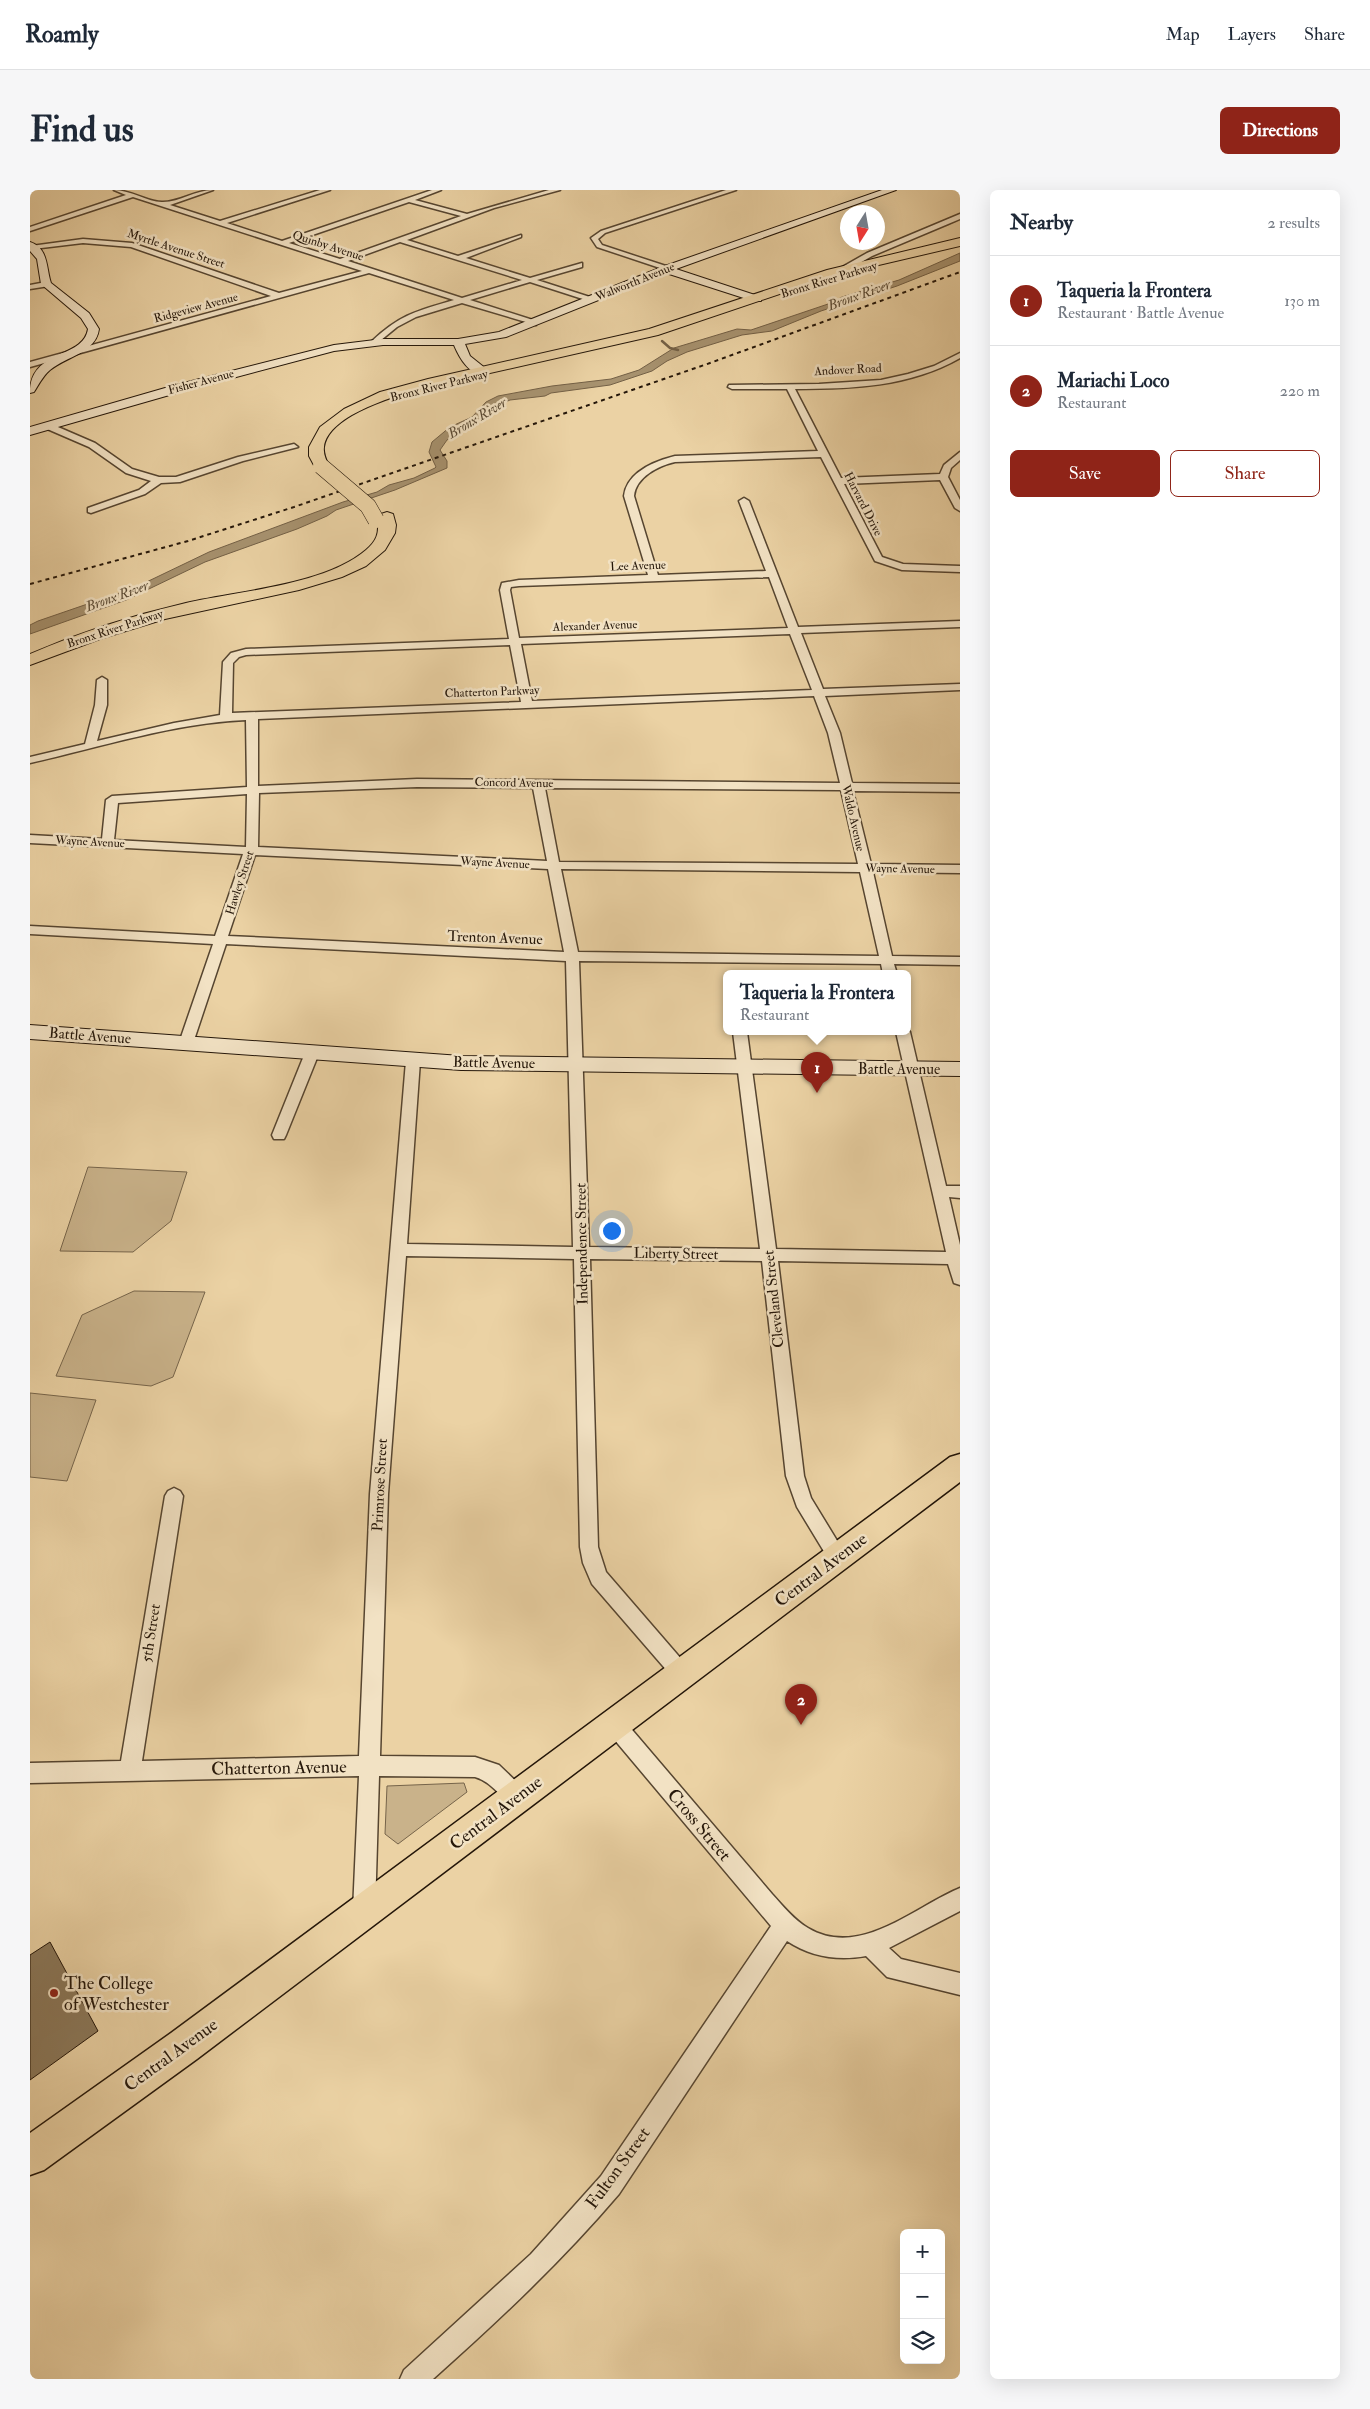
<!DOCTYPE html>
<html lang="en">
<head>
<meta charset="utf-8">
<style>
  body { margin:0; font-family:"IM FELL Double Pica",serif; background:#f6f6f7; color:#1f2937 }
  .controls { position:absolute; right:15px; bottom:15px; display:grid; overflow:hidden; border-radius:8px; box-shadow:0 5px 20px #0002 }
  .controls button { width:45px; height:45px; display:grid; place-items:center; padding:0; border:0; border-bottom:1px solid #e0e1e3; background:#fff; color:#1f2937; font:25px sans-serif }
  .compass { position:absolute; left:810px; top:15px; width:45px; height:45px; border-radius:50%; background:#fff; box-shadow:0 5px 20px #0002; rotate:191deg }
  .you { position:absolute; left:581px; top:1040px; width:18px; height:18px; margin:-12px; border:4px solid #fff; border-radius:50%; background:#1a73e8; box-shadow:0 0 0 8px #1a73e833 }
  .badge { display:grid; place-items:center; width:32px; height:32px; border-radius:50%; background:#8f2418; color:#fff; font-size:16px; font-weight:700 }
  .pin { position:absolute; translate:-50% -41px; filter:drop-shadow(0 1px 2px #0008) }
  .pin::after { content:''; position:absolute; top:26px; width:18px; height:15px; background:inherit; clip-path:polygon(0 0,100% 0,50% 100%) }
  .popup { position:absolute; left:693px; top:780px; width:188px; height:65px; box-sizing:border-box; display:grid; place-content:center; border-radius:8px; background:#fff; filter:drop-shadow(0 1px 4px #0005); font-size:16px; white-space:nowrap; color:#747a83 }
  .popup b { font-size:19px; color:#1f2937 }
  .popup::after { content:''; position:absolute; left:50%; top:100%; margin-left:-10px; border:10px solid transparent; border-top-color:#fff }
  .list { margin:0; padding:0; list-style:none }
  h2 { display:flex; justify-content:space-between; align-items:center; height:65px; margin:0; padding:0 20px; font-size:21px }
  h2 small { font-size:16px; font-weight:400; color:#747a83 }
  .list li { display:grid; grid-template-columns:32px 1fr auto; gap:15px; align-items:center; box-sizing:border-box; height:90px; padding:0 20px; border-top:1px solid #e0e1e3 }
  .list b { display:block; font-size:19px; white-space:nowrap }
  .list p { margin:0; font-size:16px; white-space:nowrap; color:#747a83 }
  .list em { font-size:16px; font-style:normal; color:#747a83 }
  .actions { display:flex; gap:10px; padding:15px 20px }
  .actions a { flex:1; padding:11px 0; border:1px solid #8f2418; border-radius:8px; text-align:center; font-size:18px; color:#8f2418 }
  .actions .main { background:#8f2418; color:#fff }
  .icon { flex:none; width:28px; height:28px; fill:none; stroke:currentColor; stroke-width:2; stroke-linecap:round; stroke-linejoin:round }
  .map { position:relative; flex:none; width:930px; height:2189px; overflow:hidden; border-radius:8px }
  header { display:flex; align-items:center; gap:30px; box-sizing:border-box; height:70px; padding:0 25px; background:#fff; border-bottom:1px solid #e0e1e3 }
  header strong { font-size:24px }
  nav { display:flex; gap:28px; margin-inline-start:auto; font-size:18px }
  .intro { display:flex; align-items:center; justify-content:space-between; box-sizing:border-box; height:120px; padding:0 30px }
  h1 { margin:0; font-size:35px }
  .button { padding:12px 22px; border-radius:8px; background:#8f2418; color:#fff; font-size:18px; font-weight:700 }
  main { display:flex; gap:30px; padding:0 30px }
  aside { flex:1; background:#fff; border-radius:8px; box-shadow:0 5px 20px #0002 }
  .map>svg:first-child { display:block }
  .green { fill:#c9b28a; stroke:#76644a }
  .water { fill:#a7926f; stroke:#736046 }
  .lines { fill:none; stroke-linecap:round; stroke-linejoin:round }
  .stream { stroke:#736046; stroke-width:2.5 }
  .building { fill:#8b785a; stroke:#241609 }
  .street-casing { stroke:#564530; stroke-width:3 }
  .secondary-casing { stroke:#241609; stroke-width:2 }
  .primary-casing { stroke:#241609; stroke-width:3 }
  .highway-casing { stroke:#241609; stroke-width:2 }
  .street { fill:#f2e2c4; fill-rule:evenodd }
  .secondary { fill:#f2e2c4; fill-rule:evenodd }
  .primary { fill:#ebd2a4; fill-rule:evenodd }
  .highway { fill:#ebd2a4; fill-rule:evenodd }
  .rail { stroke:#241609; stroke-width:2; stroke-dasharray:4 4; stroke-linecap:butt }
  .highway-bridge-casing { stroke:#241609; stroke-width:17; stroke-linecap:butt }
  .highway-bridge { stroke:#ebd2a4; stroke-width:16 }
  .poi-dot { fill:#8f2418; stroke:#f2e2c4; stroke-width:2 }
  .labels { text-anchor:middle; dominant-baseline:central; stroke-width:5; stroke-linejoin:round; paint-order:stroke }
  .far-street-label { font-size:12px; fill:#241609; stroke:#f2e2c4 }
  .far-water-label { font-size:14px; font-style:italic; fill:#584832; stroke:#f2e2c4 }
  .street-label { font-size:15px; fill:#241609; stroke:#f2e2c4 }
  .near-street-label { font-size:18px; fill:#241609; stroke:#f2e2c4 }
  .near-poi-label { font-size:18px; fill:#241609; stroke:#f2e2c4; text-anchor:start }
</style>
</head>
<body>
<header>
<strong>Roamly</strong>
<nav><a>Map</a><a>Layers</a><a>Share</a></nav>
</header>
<div class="intro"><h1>Find us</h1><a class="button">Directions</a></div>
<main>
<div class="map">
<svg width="930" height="2189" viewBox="0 0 930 2189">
  <rect width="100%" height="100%" fill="#ebd2a4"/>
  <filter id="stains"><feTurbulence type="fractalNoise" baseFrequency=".004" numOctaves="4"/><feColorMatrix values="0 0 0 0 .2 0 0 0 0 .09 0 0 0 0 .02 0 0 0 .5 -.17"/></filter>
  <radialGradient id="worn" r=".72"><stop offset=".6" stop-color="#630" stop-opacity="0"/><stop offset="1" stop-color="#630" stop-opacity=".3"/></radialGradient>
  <path class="green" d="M58,977L157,982L141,1031L103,1062L30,1061Z
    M104,1101L175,1102L143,1187L121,1196L26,1186L52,1125Z
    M0,1203L66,1210L37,1291L0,1287Z
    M434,1593L437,1602L368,1654L355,1644L357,1596Z"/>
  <path class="water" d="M930,63V71L867,96L791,121L742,141L712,145L657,162L637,171L622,181L580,195L521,203L515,206L480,210L471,214L463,225L436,237L417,250L410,260L417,271V278L365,300L306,320L297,326L267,339L175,372L96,410L0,444V435L8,431L104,398L179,362L313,312L347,302L359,295L384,288L405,278L406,277L399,262L402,252L420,237L442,227L456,212L468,206L522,196L581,189L609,180L644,158L707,139L721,140L801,113L812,107L869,90Z"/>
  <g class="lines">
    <path class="stream" d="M632,151L640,158L648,160"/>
  </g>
  <path class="building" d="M20,1752L68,1841L0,1890V1765Z"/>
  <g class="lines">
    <defs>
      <path id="street" d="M84,0C101,0 120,13 133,12C150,12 165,0 183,0L140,15L190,31L290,0H300L197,33L252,51L402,0H411L385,10L437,24L519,0H530L464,18L377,50L428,66L491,45V47L436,68L500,88L552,73V77L507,90L566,109L559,111L500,92L440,110L506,131V135L432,113L386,127L367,137L345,155H342V151C371,124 387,121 424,110L339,83L0,177V172L241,106L101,57L53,53L3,59L1,58V56L53,49L102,53L249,103L332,81L103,7L0,41V37L96,5ZM379,12L431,26L310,69L259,53ZM370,52L492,90L432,108L318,71Z
        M696,0H706L575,43L568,49L572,55L639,77V81L567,57L561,48L571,41Z
        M930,24V29L918,34L842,66L814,82L807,80L837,63Z
        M16,92L20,94L19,96L0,99V95Z
        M930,163V168C879,197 822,199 765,199L811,288L910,284L914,275L930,262V270L921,278L918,287L930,310V321L925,318L910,290L814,294L852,367L873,374L930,376V382L872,380L845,371L791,267L645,272C628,276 606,287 604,306L628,385L736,381L709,311L714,308L719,311L768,437L930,431V437L771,443L793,499L930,494V500L795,506L810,543L822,593L930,594V602L823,601L841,674L930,675V683L843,682L862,766L930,767V775L864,774L867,784H853L851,774L549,771L559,1057L730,1059L703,842H717L746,1059L916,1062L866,842H877V838L880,842L916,996H930V1008L919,1007L930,1055V1095L924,1093L918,1074L748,1071L774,1286L781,1308L817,1367L815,1373L808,1375L801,1373L767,1317L756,1286L732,1071L560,1069L568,1357L576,1382L659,1478L662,1484L659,1490L652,1493L645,1490L562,1394L553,1373L550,1357L544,1069L376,1066L358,1304L350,1566L445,1567L469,1575L495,1600L498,1607L495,1614L488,1617C471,1610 463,1592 445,1587L349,1586L345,1721L342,1729L334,1732L326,1729L323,1721L329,1586L0,1593V1573L91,1571L135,1306L138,1301L144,1298L150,1301L153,1306L112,1571L329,1566L340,1304L376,871L378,868H388L390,871L377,1054L543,1057L536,771L196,754L163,853L156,858L151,856L149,853L183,754L0,744V736L185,746L213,664L0,653V645L72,649L76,610L82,606L217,597L216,530C144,533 71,557 0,573V567L55,554L65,515L67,490L72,487L77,490V515L67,551L144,533L190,525L193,472L201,463L216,459L479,449L470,400L472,393L489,390L618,385L594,306C597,282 625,271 645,266L788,261L757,199H702L698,197L699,195L789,194L851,190L878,184L904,176ZM739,387L758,438L489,448L480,400L481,397L489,396ZM760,444L782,500L502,511L491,454ZM480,455L491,512L202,523L203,473L209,467L216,465ZM784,506L798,543L810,593L387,589L228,596V529ZM387,597L503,598L517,671L228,657L229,603ZM515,598L811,600L828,674L529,672ZM217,604L216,657L84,650L88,613ZM225,665L518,679L534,762L198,746ZM531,679L830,682L849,766L548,762Z
        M15,234H21L65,253L102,279L129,287H146L208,267L264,254L268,257L213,271L150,292L131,293L115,304L61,323L58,322V318L109,300L121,291L96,283L59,257L15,238Z
        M282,858L289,863L256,945L254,949H244L242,945L275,863Z
        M585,1525L592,1528L742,1704C753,1716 764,1730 778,1738C830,1769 884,1717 930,1698V1721L859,1758L871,1769L930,1783V1805L857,1787L836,1766C808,1771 781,1767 757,1751L589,2004C532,2071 468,2131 403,2189H370L374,2180L501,2064L571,1986L741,1736L578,1542L575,1535L578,1528Z"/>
      <path id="secondary" d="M852,0H866L646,79L731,107V111H723L636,83L476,147L435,154L440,166L455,178L457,181L455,184C440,187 429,167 424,155H353L304,161L150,202L0,245V237L142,196L304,155L353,149H428L469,142L632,77Z
        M0,52C19,58 16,79 21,93L59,123L69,139C66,163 37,166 20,180C13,186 9,194 4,202L0,203C0,158 53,170 58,139L51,128L11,94L7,69L0,61Z
        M0,835L431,866L930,872V886L431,880L0,849Z"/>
      <path id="primary" d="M930,1264V1292L167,1869L14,1980L0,1985V1943L141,1843L920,1267Z"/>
      <path id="highway" d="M930,48V56L806,85L628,145L398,197C371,204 298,224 294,257C293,264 296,270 299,276L296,279H286L279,266V257L290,237L314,219L350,202L398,189L619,139L797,80Z
        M357,322L363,324L366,335L365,343L355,360L336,376L312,387L269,400L135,429L70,449L0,475V464C49,443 100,426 152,414C205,401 294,396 336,360C355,344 344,334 351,324Z"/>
    </defs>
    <use href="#street" class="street-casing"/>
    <use href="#secondary" class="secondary-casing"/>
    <use href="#primary" class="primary-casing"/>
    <use href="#highway" class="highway-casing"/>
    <use href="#street" class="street"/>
    <use href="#secondary" class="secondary"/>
    <use href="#primary" class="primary"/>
    <use href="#highway" class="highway"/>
    <path class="rail" d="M0,394L158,351L264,317L680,173L930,82"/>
    <defs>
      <path id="highway-bridge" d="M291,276L338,316L346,330"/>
    </defs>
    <use href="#highway-bridge" class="highway-bridge-casing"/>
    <use href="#highway-bridge" class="highway-bridge"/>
  </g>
  <circle class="poi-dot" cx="24" cy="1803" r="5"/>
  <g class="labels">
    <g class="far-street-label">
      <text transform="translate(298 56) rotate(18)">Quinby Avenue</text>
      <text transform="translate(146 59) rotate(18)">Myrtle Avenue Street</text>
      <text transform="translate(799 90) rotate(-17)">Bronx River Parkway</text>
      <text transform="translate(605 92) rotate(-22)">Walworth Avenue</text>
      <text transform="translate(166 118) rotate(-15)">Ridgeview Avenue</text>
      <text transform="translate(818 180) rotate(-3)">Andover Road</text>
      <text transform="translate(171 192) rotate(-15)">Fisher Avenue</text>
      <text transform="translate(409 196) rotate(-14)">Bronx River Parkway</text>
      <text transform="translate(833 314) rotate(63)">Harvard Drive</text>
      <text transform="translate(608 376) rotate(-2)">Lee Avenue</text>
      <text transform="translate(565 436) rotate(-2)">Alexander Avenue</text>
      <text transform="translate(85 439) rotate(-18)">Bronx River Parkway</text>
      <text transform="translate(462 502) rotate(-2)">Chatterton Parkway</text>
      <text transform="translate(484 593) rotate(1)">Concord Avenue</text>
      <text transform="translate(823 628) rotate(77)">Waldo Avenue</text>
      <text transform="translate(60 652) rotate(3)">Wayne Avenue</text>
      <text transform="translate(465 673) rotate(3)">Wayne Avenue</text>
      <text transform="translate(870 679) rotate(1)">Wayne Avenue</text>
      <text transform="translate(210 693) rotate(-72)">Hawley Street</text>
    </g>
    <g class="far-water-label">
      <text transform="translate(829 105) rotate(-20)">Bronx River</text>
      <text transform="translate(447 228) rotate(-31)">Bronx River</text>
      <text transform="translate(87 406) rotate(-20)">Bronx River</text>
    </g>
    <g class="street-label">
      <text transform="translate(465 748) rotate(2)">Trenton Avenue</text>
      <text transform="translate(60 846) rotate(4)">Battle Avenue</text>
      <text transform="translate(464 873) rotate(1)">Battle Avenue</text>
      <text x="869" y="879">Battle Avenue</text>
      <text transform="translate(552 1054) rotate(-91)">Independence Street</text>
      <text transform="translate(646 1064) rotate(1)">Liberty Street</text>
      <text transform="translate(744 1109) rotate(-96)">Cleveland Street</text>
      <text transform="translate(350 1295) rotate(-87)">Primrose Street</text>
      <text transform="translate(121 1443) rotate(-81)">5th Street</text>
    </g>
    <g class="near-street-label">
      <text transform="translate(791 1380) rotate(-37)">Central Avenue</text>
      <text transform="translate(249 1578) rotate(-1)">Chatterton Avenue</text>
      <text transform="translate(466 1623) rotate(-37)">Central Avenue</text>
      <text transform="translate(669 1635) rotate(50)">Cross Street</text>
      <text transform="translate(141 1865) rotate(-36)">Central Avenue</text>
      <text transform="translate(588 1978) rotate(-54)">Fulton Street</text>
    </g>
    <g class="near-poi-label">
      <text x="34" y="1793">The College<tspan x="34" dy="21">of Westchester</tspan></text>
    </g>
  </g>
  <rect width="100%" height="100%" filter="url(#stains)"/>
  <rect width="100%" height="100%" fill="url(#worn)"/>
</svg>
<div class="controls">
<button>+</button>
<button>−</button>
<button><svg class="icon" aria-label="layers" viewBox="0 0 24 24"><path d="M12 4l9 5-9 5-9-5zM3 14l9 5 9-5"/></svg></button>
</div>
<svg class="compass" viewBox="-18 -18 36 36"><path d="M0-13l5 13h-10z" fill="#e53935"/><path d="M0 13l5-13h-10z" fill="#747a83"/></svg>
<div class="you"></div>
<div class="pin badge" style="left:787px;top:903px">1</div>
<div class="popup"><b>Taqueria la Frontera</b>Restaurant</div>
<div class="pin badge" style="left:771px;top:1535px">2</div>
</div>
<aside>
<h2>Nearby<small>2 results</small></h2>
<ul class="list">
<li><span class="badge">1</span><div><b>Taqueria la Frontera</b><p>Restaurant · Battle Avenue</p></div><em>130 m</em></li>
<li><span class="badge">2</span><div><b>Mariachi Loco</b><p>Restaurant</p></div><em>220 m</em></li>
</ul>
<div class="actions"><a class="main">Save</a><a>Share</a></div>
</aside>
</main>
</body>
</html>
